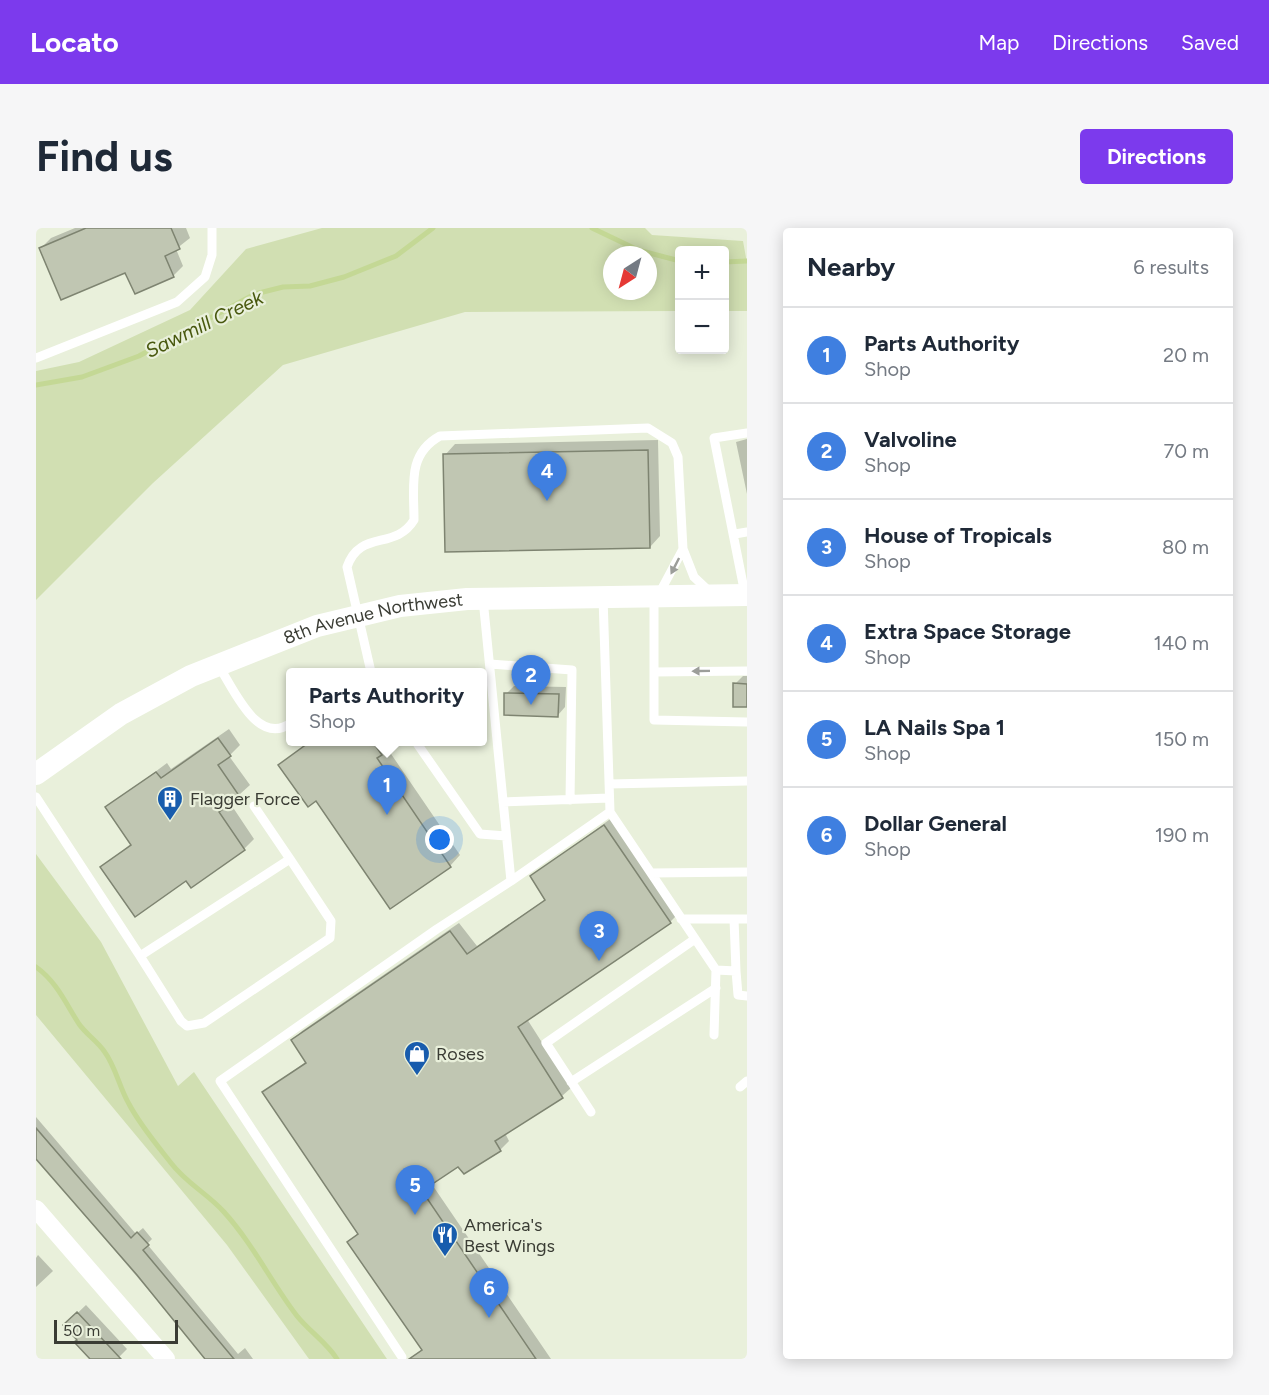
<!DOCTYPE html>
<html lang="en">
<head>
<meta charset="utf-8">
<style>
  body { margin:0; font-family:Figtree,sans-serif; background:#f6f6f7; color:#1f2937 }
  .controls { position:absolute; right:18px; top:18px; display:grid; overflow:hidden; border-radius:6px; box-shadow:0 3px 15px #0003 }
  .controls button { width:54px; height:54px; display:grid; place-items:center; padding:0; border:0; border-bottom:2px solid #e0e1e3; background:#fff; color:#1f2937; font:30px sans-serif }
  .compass { position:absolute; left:567px; top:18px; width:54px; height:54px; border-radius:50%; background:#fff; box-shadow:0 3px 15px #0003; rotate:216deg }
  .scale { position:absolute; left:18px; bottom:15px; width:124px; box-sizing:border-box; padding-left:6px; border:3px solid #3a3c34; border-top:0; font-size:16px; line-height:21px; white-space:nowrap; color:#3a3c34; -webkit-text-stroke:4px #e9f0db; paint-order:stroke }
  .you { position:absolute; left:404px; top:612px; width:21px; height:21px; margin:-15px; border:4px solid #fff; border-radius:50%; background:#1a73e8; box-shadow:0 0 0 9px #1a73e833 }
  .badge { display:grid; place-items:center; width:39px; height:39px; border-radius:50%; background:#7c3aed; color:#fff; font-size:20px; font-weight:700 }
  .pin { position:absolute; translate:-50% -50px; filter:drop-shadow(0 2px 3px #0008) }
  .pin::after { content:''; position:absolute; top:32px; width:21px; height:18px; background:inherit; clip-path:polygon(0 0,100% 0,50% 100%) }
  .popup { position:absolute; left:250px; top:440px; width:201px; height:78px; box-sizing:border-box; display:grid; place-content:center; border-radius:6px; background:#fff; filter:drop-shadow(0 2px 4px #0005); font-size:20px; white-space:nowrap; color:#747a83 }
  .popup b { font-size:22px; color:#1f2937 }
  .popup::after { content:''; position:absolute; left:50%; top:100%; margin-left:-12px; border:12px solid transparent; border-top-color:#fff }
  .list { margin:0; padding:0; list-style:none }
  h2 { display:flex; justify-content:space-between; align-items:center; height:78px; margin:0; padding:0 24px; font-size:26px }
  h2 small { font-size:20px; font-weight:400; color:#747a83 }
  .list li { display:grid; grid-template-columns:39px 1fr auto; gap:18px; align-items:center; box-sizing:border-box; height:96px; padding:0 24px; border-top:2px solid #e0e1e3 }
  .list b { display:block; font-size:22px; white-space:nowrap }
  .list p { margin:0; font-size:20px; white-space:nowrap; color:#747a83 }
  .list em { font-size:20px; font-style:normal; color:#747a83 }
  .map { position:relative; flex:none; width:711px; height:1131px; overflow:hidden; border-radius:6px }
  header { display:flex; align-items:center; gap:36px; box-sizing:border-box; height:84px; padding:0 30px; background:#7c3aed; color:#fff }
  header strong { font-size:28px }
  nav { display:flex; gap:33px; margin-inline-start:auto; font-size:21px }
  .intro { display:flex; align-items:center; justify-content:space-between; box-sizing:border-box; height:144px; padding:0 36px }
  h1 { margin:0; font-size:42px }
  .button { padding:15px 27px; border-radius:6px; background:#7c3aed; color:#fff; font-size:21px; font-weight:700 }
  main { display:flex; gap:36px; padding:0 36px }
  aside { flex:1; background:#fff; border-radius:6px; box-shadow:0 3px 15px #0003 }
  .map>svg:first-child { display:block }
  .green { fill:#d1dfb2; fill-rule:evenodd }
  .shadow { fill:#0003 }
  .lines { fill:none; stroke-linecap:round; stroke-linejoin:round }
  .stream { stroke:#c4d895; stroke-width:5 }
  .building { fill:#c0c6b2; stroke:#7e8471; stroke-width:1.5 }
  .service { stroke:#fff; stroke-width:9 }
  .minor { stroke:#fff; stroke-width:18 }
  .tertiary { stroke:#fff; stroke-width:22 }
  .oneway { fill:#9c9e9a }
  .labels { text-anchor:middle; dominant-baseline:central; stroke-width:4.5; stroke-linejoin:round; paint-order:stroke }
  .street-label { font-size:18px; fill:#3a3c34; stroke:#e9f0db }
  .poi-label { font-size:18px; fill:#3a3c34; stroke:#e9f0db; text-anchor:start }
  .water-label { font-size:20px; font-style:italic; fill:#48580e; stroke:#e9f0db }
</style>
</head>
<body>
<header>
<strong>Locato</strong>
<nav><a>Map</a><a>Directions</a><a>Saved</a></nav>
</header>
<div class="intro"><h1>Find us</h1><a class="button">Directions</a></div>
<main>
<div class="map">
<svg width="711" height="1131" viewBox="0 0 711 1131">
  <rect width="100%" height="100%" fill="#e9f0db"/>
  <path class="green" d="M286,0H609L616,7L707,13L711,35V83H689L688,22H644L643,83L429,84L247,137L117,255L0,372V143L43,134L154,82L210,21ZM576,27H612V63H576Z
    M0,626L65,714L142,858L158,844L351,1131H273L191,1017L0,787Z"/>
  <path class="shadow" d="M39,0H150L154,10L140,21L147,38L137,48L90,43L4,21L15,10Z
    M711,211V266L700,214Z
    M622,212L624,308L614,319L409,227L419,216Z
    M707,448H711V477L699,456Z
    M478,458L530,459L529,479L522,487L470,466Z
    M193,501L204,517L193,528L214,557L194,575L218,611L208,621L151,651L66,639L96,615L71,580L131,535L135,541Z
    M273,514H353L355,516L351,520L424,627L414,638L281,571L244,537Z
    M577,589L643,685L634,694L491,791L535,860L526,868L469,905L473,913L464,922L428,944L422,937L395,955L515,1131H374L386,1121L313,1014L322,1005L228,864L271,833L257,812L266,803L423,695L441,718L510,671L495,649Z
    M0,889L100,1006L107,1000L116,1011L111,1016L202,1126L209,1120L217,1131H171L0,930Z
    M2,1027L17,1043L0,1059V1030Z
    M50,1077L91,1121L81,1131H56L29,1097Z"/>
  <g class="lines">
    <path class="stream" d="M556,0L602,22L644,33
      M688,34L711,33
      M0,157L46,149L103,128L219,66L247,59L274,58L308,49L360,28L397,0
      M0,739C21,754 30,776 43,796C50,806 61,813 68,823C80,839 83,859 93,876C104,897 121,917 135,935C150,955 172,966 188,984C217,1016 235,1054 261,1088C273,1103 291,1115 301,1131"/>
  </g>
  <path class="building" d="M50,0H135L144,21L129,28L138,49L99,66L89,45L25,72L3,20Z
    M612,222L614,320L409,324L407,226Z
    M697,455L711,456V479H697Z
    M468,465L523,466L522,489L468,487Z
    M182,510L195,528L182,537L204,569L183,584L209,622L155,660L150,653L99,689L64,639L95,617L69,579L120,544L125,550Z
    M275,513H336L346,527L341,530L415,639L354,681L280,573L272,579L242,537Z
    M568,597L635,695L482,799L527,870L459,913L465,923L428,946L422,939L386,963L500,1131H373L386,1122L311,1014L322,1006L226,864L270,835L255,812L414,703L431,726L509,672L494,648Z
    M0,900L95,1010L101,1004L113,1017L107,1022L198,1131H169L101,1047L0,931Z
    M41,1084L85,1131H54L38,1114L41,1112L27,1097Z"/>
  <g class="lines">
    <path class="service" d="M0,130L141,74L169,49L176,27V0
      M699,306L711,304
      M623,366L647,321L658,349L674,364
      M709,366L678,210L711,205
      M618,368V492L711,494
      M567,369L574,584L680,742L700,743L702,767L711,768
      M447,371L475,653L574,584
      M454,436L536,442L534,572
      M182,437C198,461 221,519 255,495
      M335,444L311,339C324,301 359,323 378,292C378,258 371,226 404,208L612,200L636,215L642,229L647,321
      M618,444L711,443
      M380,514L444,606L470,608
      M573,556L711,553
      M0,569L104,728L254,631L218,578
      M467,574L573,570
      M615,645L711,644
      M645,691H711
      M698,691L700,743
      M104,728L145,793L151,798L168,795L294,710L295,693L254,631
      M678,807L680,742
      M535,854L680,760
      M704,859L711,853
      M555,884L510,815L659,711
      M366,1129L184,853L401,701L475,653"/>
    <path class="minor" d="M0,981L130,1131"/>
    <path class="tertiary" id="s1" d="M0,546L85,486L155,448L281,398L364,378L431,371L711,367"/>
  </g>
  <defs><path id="oneway-solid" d="M-6-.8H1V-3.2L6.5 0L1 3.2V.8H-6Z" transform="scale(1.5)"/></defs>
  <g class="oneway">
    <use href="#oneway-solid" transform="translate(639 338) rotate(117)"/>
    <use href="#oneway-solid" transform="translate(665 443) rotate(179)"/>
  </g>
  <defs>
    <symbol id="building-pin" viewBox="-11 -11 22 30"><path d="M0 17L-7.5 6A9.5 9.5 0 1 1 7.5 6Z" fill="#185cad" stroke="#e9f0db"/><path d="M-4-6H4V6H1V3H-1V6H-4ZM-2.5-4.3h1.7v1.8h-1.7ZM.8-4.3h1.7v1.8H.8ZM-2.5-1h1.7V.8h-1.7ZM.8-1h1.7V.8H.8Z" fill="#fff"/></symbol>
    <symbol id="shop-pin" viewBox="-11 -11 22 30"><path d="M0 17L-7.5 6A9.5 9.5 0 1 1 7.5 6Z" fill="#185cad" stroke="#e9f0db"/><path d="M-5-2.5h2.3a2.7 3.5 0 0 1 5.4 0H5L5.5 6h-11ZM-1.5-2.5h3a1.5 2.3 0 0 0-3 0Z" fill="#fff"/></symbol>
    <symbol id="restaurant-pin" viewBox="-11 -11 22 30"><path d="M0 17L-7.5 6A9.5 9.5 0 1 1 7.5 6Z" fill="#185cad" stroke="#e9f0db"/><path d="M-5-6h1v4h1v-4h1v4h1v-4h1v5L-1.5 .5V6h-2V.5L-5-1ZM5-6V6H3V1.5H1.5Q1.5-4 5-6Z" fill="#fff"/></symbol>
  </defs>
  <g fill-rule="evenodd">
    <use href="#building-pin" x="119" y="556" width="30" height="40"/>
    <use href="#shop-pin" x="366" y="811" width="30" height="40"/>
    <use href="#restaurant-pin" x="394" y="992" width="30" height="40"/>
  </g>
  <g class="labels">
    <g class="street-label">
      <text stroke="none"><textPath href="#s1" startOffset="376">8th Avenue Northwest</textPath></text>
    </g>
    <g class="poi-label">
      <text x="154" y="571">Flagger Force</text>
      <text x="400" y="826">Roses</text>
      <text x="428" y="997">America's<tspan x="428" dy="21">Best Wings</tspan></text>
    </g>
    <g class="water-label">
      <text transform="translate(168 96) rotate(-26)">Sawmill Creek</text>
    </g>
  </g>
</svg>
<div class="controls">
<button>+</button>
<button>−</button>
</div>
<svg class="compass" viewBox="-18 -18 36 36"><path d="M0-13l5 13h-10z" fill="#e53935"/><path d="M0 13l5-13h-10z" fill="#747a83"/></svg>
<div class="scale">50 m</div>
<div class="you"></div>
<div class="pin badge" style="left:351px;top:587px;background:#3f7fe0">1</div>
<div class="popup"><b>Parts Authority</b>Shop</div>
<div class="pin badge" style="left:495px;top:477px;background:#3f7fe0">2</div>
<div class="pin badge" style="left:563px;top:733px;background:#3f7fe0">3</div>
<div class="pin badge" style="left:511px;top:273px;background:#3f7fe0">4</div>
<div class="pin badge" style="left:379px;top:987px;background:#3f7fe0">5</div>
<div class="pin badge" style="left:453px;top:1090px;background:#3f7fe0">6</div>
</div>
<aside>
<h2>Nearby<small>6 results</small></h2>
<ul class="list">
<li><span class="badge" style="background:#3f7fe0">1</span><div><b>Parts Authority</b><p>Shop</p></div><em>20 m</em></li>
<li><span class="badge" style="background:#3f7fe0">2</span><div><b>Valvoline</b><p>Shop</p></div><em>70 m</em></li>
<li><span class="badge" style="background:#3f7fe0">3</span><div><b>House of Tropicals</b><p>Shop</p></div><em>80 m</em></li>
<li><span class="badge" style="background:#3f7fe0">4</span><div><b>Extra Space Storage</b><p>Shop</p></div><em>140 m</em></li>
<li><span class="badge" style="background:#3f7fe0">5</span><div><b>LA Nails Spa 1</b><p>Shop</p></div><em>150 m</em></li>
<li><span class="badge" style="background:#3f7fe0">6</span><div><b>Dollar General</b><p>Shop</p></div><em>190 m</em></li>
</ul>
</aside>
</main>
</body>
</html>
